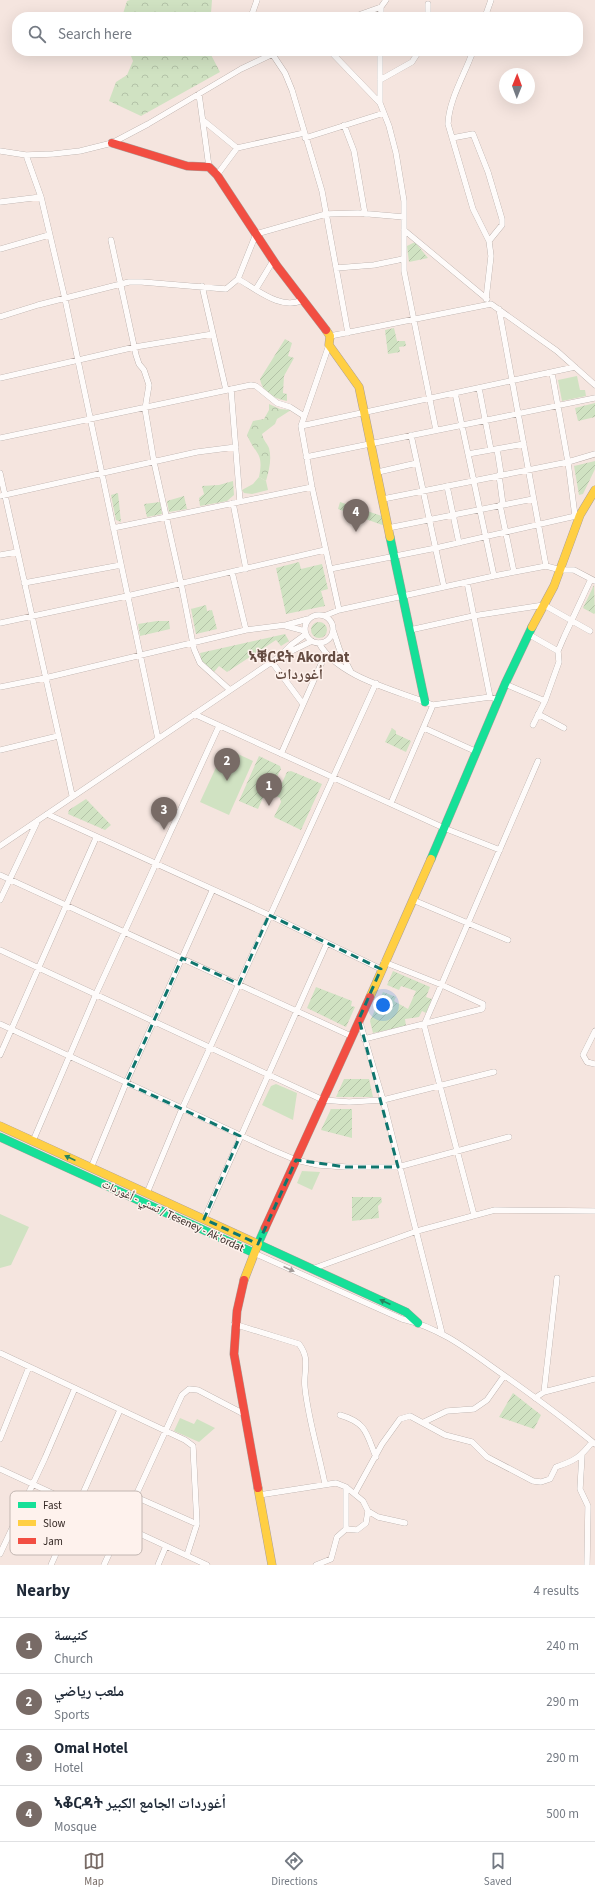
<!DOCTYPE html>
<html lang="en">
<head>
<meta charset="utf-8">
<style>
  body { margin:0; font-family:"Source Sans 3","Noto Naskh Arabic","Noto Sans Ethiopic",sans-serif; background:#f2f2f3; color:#1f2937 }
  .compass { position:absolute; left:499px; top:68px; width:36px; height:36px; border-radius:50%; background:#fff; box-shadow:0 4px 16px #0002; rotate:1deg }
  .you { position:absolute; left:383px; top:1005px; width:14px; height:14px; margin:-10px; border:3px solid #fff; border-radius:50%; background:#1a73e8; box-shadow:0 0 0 6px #1a73e833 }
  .badge { display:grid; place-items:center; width:26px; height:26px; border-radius:50%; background:#786b66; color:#fff; font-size:13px; font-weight:700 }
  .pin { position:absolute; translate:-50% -33px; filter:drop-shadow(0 1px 2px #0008) }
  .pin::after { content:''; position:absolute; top:21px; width:14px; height:12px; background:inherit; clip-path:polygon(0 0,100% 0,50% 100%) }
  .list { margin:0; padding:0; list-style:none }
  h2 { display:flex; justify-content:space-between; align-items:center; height:52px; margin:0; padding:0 16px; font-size:17px }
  h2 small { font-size:13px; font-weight:400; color:#747a83 }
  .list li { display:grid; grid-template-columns:26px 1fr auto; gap:12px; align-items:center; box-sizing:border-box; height:56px; padding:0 16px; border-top:1px solid #e0e1e3 }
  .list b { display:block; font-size:15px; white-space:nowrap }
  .list p { margin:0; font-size:13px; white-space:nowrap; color:#747a83 }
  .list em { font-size:13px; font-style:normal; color:#747a83 }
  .icon { flex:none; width:22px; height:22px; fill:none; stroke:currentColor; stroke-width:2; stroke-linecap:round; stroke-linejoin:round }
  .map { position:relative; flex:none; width:595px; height:1565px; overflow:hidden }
  .search { position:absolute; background:#fff; box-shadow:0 4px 16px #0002; left:12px; right:12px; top:12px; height:44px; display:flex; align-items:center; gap:10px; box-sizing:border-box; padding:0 14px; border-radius:16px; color:#747a83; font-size:15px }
  .sheet { height:276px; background:#fff }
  nav { display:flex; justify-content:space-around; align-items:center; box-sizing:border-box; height:56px; border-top:1px solid #e0e1e3; background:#fff; font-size:11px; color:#747a83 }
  nav a { display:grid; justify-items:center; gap:2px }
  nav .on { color:#786b66 }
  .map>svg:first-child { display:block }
  .green { fill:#d0e2c2 }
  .forest { fill:url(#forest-crowns) }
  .garden { fill:url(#garden-furrows) }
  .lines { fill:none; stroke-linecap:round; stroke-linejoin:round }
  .street-casing { stroke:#ab9f9a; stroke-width:6 }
  .fast-casing { stroke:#ab9f9a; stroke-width:9 }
  .slow-casing { stroke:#ab9f9a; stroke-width:9 }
  .jam-casing { stroke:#ab9f9a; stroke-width:9 }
  .street { stroke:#fefbfa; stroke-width:5.5 }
  .fast { stroke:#16e098; stroke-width:8 }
  .slow { stroke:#ffcf43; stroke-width:8 }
  .jam { stroke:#f24e42; stroke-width:8 }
  .oneway { fill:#26845e }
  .oneway2 { fill:#a49c9a }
  .marked { fill:none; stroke:#0f766e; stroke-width:3; stroke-dasharray:8 5; stroke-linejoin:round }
  .labels { text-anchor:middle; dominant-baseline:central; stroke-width:3; stroke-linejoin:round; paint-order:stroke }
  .street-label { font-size:11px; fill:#352925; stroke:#fef2ed }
  .district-label { font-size:15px; font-weight:bold; fill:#654c42; stroke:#fef2ed }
  .key { fill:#fef2ed; stroke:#c2b6b1; stroke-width:1 }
  .key-label { font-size:11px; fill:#352925 }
</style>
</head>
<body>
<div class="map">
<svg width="595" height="1565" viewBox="0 0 595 1565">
  <defs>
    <pattern id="forest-crowns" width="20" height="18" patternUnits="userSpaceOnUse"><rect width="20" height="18" fill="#d0e2c2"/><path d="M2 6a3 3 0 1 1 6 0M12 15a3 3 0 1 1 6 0" fill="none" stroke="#b3c2a7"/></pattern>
    <pattern id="garden-furrows" width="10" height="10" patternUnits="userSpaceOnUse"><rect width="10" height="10" fill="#d0e2c2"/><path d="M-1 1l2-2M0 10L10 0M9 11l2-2" fill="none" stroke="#b3c2a7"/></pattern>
  </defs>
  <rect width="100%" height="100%" fill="#f5e5df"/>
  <path class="green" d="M577,376L580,390H585L586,396L562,401L558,380Z
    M259,477L266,481L268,490L252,494L244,493L242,490L253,484Z
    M225,748L253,761L229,815L200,802Z
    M276,1084L297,1093L293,1120L262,1105L271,1086Z
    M302,1171L320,1172L312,1190L297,1183Z
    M0,1214L29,1227L11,1265L0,1268Z
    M180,1418L194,1424L197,1419L215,1428L199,1442L174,1431Z"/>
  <path class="forest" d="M130,0H212L211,13L208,17H122L127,1Z
    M129,51H209L220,72L141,116L109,101L116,82L127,75L133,61Z
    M269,404L280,409L291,410L277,419L275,424L262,434C263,440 267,443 269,448C272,459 269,470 266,481L259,477C264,452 256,456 247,435L253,421L264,419L269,410Z"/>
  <path class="garden" d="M415,242L428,258L409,262L407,246Z
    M394,328L397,341H405L406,346L399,347L400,352L388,354L385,330Z
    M285,339L292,343L288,356L294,358L284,376L283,393L287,394V401C275,399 262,392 260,379Z
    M595,403V417L578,421L575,408Z
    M595,461V469L583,494L579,495L574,466Z
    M233,481L234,495L227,501L200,506L199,498L204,494L202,486L219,485Z
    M118,493L121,522L116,520L111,495Z
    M184,496L187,509L169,512L167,501Z
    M160,502L162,514L147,517L144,504Z
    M340,502L382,516L385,526L338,509Z
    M299,562L301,569L322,564L328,589L321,591L325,606L286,614L276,568Z
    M594,585L595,613L594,614L583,608Z
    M206,605L207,611L212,610L217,629L196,634L191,609Z
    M157,621H169L170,629L140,636L138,624Z
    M311 630a8 8 0 1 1 16 0a8 8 0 1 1-16 0Z
    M285,634L289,641L281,646L276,640L227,672L219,666L214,672L202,663L200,653Z
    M392,728L396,731V734L411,741L406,752L385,742Z
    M259,756L280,766L281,769L269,792L265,793L258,809L239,801Z
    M291,771L322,784L301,830L274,817L281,802L280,798L276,796L287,772Z
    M86,799L111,825L105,830L68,814L69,810Z
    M393,971L430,987L426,997L432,999L426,1013L422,1011L419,1017L405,1019L406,1026L373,1033L370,1021L383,992L396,997L394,1001L408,1009L416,991L401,986L399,990L387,985Z
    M316,987L352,1001L351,1006L355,1007L346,1027L307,1008Z
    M344,1079H369L373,1097H336Z
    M331,1109H352V1138L321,1130Z
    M352,1197H381L382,1202L378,1206L379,1218L352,1221Z
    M513,1393L541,1415L534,1429L499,1417Z"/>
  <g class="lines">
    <defs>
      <path id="street" d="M251,17L257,0
        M353,17L381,7
        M381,17V7L386,0
        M428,17V4
        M485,17L491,0
        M330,51L380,103
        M380,51V103L389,126L396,153L404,201V271L436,430
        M473,51C465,74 449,99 448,124L473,209L489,241L491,256L486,299
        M271,52L285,73L292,90L322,191L348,333
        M380,80L412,62L419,51
        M199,94L209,167
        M204,121L237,148
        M344,125L354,151L365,214
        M305,138L384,113
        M452,138L473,134L488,172L502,219V225L489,241
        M0,151L26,155L53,154L80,151L112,143L148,124L241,69L279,51
        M26,155L41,197L65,299L158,739
        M217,175L237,148L304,133
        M0,202L41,197
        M404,230L487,299
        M111,240L136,355L139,364L144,370L149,385L145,409L154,462L181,583L194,649L200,663L230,690
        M0,249L49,235
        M336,268L374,265L403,259
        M238,279C256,289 282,311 302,300
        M202,286L226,390
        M256,289L273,261
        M499,309L546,566
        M0,317L38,305L129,282H142L226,289L238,279L256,234L326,214L358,213L404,217
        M330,336L491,304L557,351L595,385
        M329,345L301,426L312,487L339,610
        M552,373L568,462L575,516
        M0,378L135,347L213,334
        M479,388L491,450
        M231,389L240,502
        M455,393L494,576
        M301,426L575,367
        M411,435L444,587
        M0,438L251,385L256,386L277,403L290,407L304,416
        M497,449L501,474
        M468,454L524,444
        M306,457L595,398
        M378,472L417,463
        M0,473L72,795
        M499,475L503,505
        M447,486L459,543
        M0,496L197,452L236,447
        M383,499L568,462L595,454
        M233,503L246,569
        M500,505L514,572
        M113,528L312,487
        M388,528L533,499
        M0,555L17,552
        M330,569L436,548L580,515
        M232,572L246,630
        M467,582L490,697
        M24,583L121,565
        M305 629a14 14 0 1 1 28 0a14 14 0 1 1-28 0Z
        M324,616L339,610L403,596L494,576L546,566L561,570H574L595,581
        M0,623L127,596L325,550
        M286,626L305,631
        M333,630L340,651L351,672
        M410,630L473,616L544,605L590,631
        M528,634L558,651
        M319,643C337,676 391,689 425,702L433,705L490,697L499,700
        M281,655L291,645L306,634
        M272,662L303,704
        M505,684L545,701
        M0,687L45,678L246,630L286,625L308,619
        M194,714L444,828L500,850
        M538,714L564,728
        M533,725L545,701L559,662L558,651L564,637L591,579
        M424,728L477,752
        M0,750L58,736
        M281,754L326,653
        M391,803L433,705
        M47,814L269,915L381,969
        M0,846L279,657L312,641
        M0,875L351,1036
        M0,900L38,820
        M413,900L508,940
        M0,950L323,1100L349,1102L383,1100L494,1072
        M359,1019L383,1100L442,1333
        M0,1024L270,1149L296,1160L318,1165L346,1167H398L509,1137
        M595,1031L583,1055L587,1062L595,1064
        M364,1039L482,1009L483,1007V1004L442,985L384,962
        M0,1055L96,838
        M33,1141L96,994L219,726
        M91,1168L126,1083L212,891
        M147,1193L182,1109L376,683
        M474,1215L424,1025L538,761
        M204,1219L327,943
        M254,1253L402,1319C442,1328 472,1353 505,1376C536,1398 566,1420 595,1444
        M312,1269L417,1231L495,1210L595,1211
        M234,1324L299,1344C311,1360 303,1370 305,1388C308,1418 319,1454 325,1484
        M0,1353L185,1440L193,1446L197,1524L187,1555
        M544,1392L557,1278
        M535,1398L544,1392L595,1379
        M340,1415C367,1423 366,1433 376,1457
        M424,1422L447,1411L474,1409L487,1400L504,1376
        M0,1439L29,1367
        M582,1455L580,1489L588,1506L587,1565
        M0,1469L207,1565
        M355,1493L382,1444L400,1419L410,1416L445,1435L472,1442L487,1457L533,1481L541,1482L550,1479L556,1467C574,1461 581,1457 592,1442
        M259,1495L336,1483L346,1487L363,1501L368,1511L378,1517L405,1523
        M136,1497L197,1524
        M346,1529V1487
        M0,1554L45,1458L75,1388
        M51,1565L120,1410
        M104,1565L182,1395L189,1389L198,1390L244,1414
        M158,1565L166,1546
        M316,1565L331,1559L337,1537L346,1529L357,1530L366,1523L368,1511"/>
      <path id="fast" d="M390,537L425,702
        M431,859L505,684L532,627
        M0,1137L254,1253
        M265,1228L258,1244L406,1312L418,1323"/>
      <path id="slow" d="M326,330L330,336L329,345L359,387L390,537
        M532,627L554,586L580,515L595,490
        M370,997L431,859
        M0,1126L258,1244L244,1280
        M258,1488L272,1565"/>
      <path id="jam" d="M112,143L187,166L209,167L217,175L277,266L326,330
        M265,1228L370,997
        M244,1280L237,1311L234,1354L258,1488"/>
    </defs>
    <use href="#street" class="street-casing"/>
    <use href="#fast" class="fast-casing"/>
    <use href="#slow" class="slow-casing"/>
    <use href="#jam" class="jam-casing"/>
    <use href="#street" class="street"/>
    <use href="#fast" class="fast"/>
    <use href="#slow" class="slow"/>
    <use href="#jam" class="jam"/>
  </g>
  <defs><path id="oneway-solid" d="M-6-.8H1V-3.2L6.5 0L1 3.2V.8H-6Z"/></defs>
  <g class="oneway">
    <use href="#oneway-solid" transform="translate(70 1158) rotate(-155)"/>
    <use href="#oneway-solid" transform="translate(385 1302) rotate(-155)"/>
  </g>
  <use class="oneway2" href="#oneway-solid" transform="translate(289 1269) rotate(24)"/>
  <path class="marked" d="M269,915L381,969L359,1019L398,1167H346L296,1160L258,1244L204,1219L240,1136L126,1083L182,958L239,984Z"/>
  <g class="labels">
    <g class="street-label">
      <text transform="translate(173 1216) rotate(25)">تسني - أغوردات / Teseney - Ak'ordat</text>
    </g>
    <g class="district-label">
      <text x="299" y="657">ኣቑርደት Akordat<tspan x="299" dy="17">أغوردات</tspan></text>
    </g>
  </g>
  <rect x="10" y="1491" width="132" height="64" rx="6" class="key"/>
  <rect x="18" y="1502" width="18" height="6" fill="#16e098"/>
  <rect x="18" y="1520" width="18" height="6" fill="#ffcf43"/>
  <rect x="18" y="1538" width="18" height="6" fill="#f24e42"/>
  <g class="key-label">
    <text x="43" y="1509">Fast</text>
    <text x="43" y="1527">Slow</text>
    <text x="43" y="1545">Jam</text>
  </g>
</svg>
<svg class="compass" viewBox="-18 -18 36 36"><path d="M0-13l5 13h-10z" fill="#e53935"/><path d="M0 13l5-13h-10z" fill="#747a83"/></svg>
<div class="you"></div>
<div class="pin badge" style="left:269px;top:806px">1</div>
<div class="pin badge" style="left:227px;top:781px">2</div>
<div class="pin badge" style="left:164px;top:830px">3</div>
<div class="pin badge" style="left:356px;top:532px">4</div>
<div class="search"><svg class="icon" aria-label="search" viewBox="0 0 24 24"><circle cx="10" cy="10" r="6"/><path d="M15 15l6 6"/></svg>Search here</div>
</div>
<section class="sheet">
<h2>Nearby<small>4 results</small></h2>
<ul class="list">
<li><span class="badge">1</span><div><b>كنيسة</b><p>Church</p></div><em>240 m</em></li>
<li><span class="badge">2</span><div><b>ملعب رياضي</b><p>Sports</p></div><em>290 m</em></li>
<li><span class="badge">3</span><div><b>Omal Hotel</b><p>Hotel</p></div><em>290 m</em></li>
<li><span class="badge">4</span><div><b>ኣቆርዳት أغوردات الجامع الكبير</b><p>Mosque</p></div><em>500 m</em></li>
</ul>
</section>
<nav>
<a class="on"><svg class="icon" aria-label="map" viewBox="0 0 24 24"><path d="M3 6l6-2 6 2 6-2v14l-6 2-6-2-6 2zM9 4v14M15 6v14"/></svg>Map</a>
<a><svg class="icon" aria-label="directions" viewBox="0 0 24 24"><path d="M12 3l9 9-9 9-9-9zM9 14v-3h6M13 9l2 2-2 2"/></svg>Directions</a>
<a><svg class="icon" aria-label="saved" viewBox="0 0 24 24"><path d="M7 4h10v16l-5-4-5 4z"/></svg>Saved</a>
</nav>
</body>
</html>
